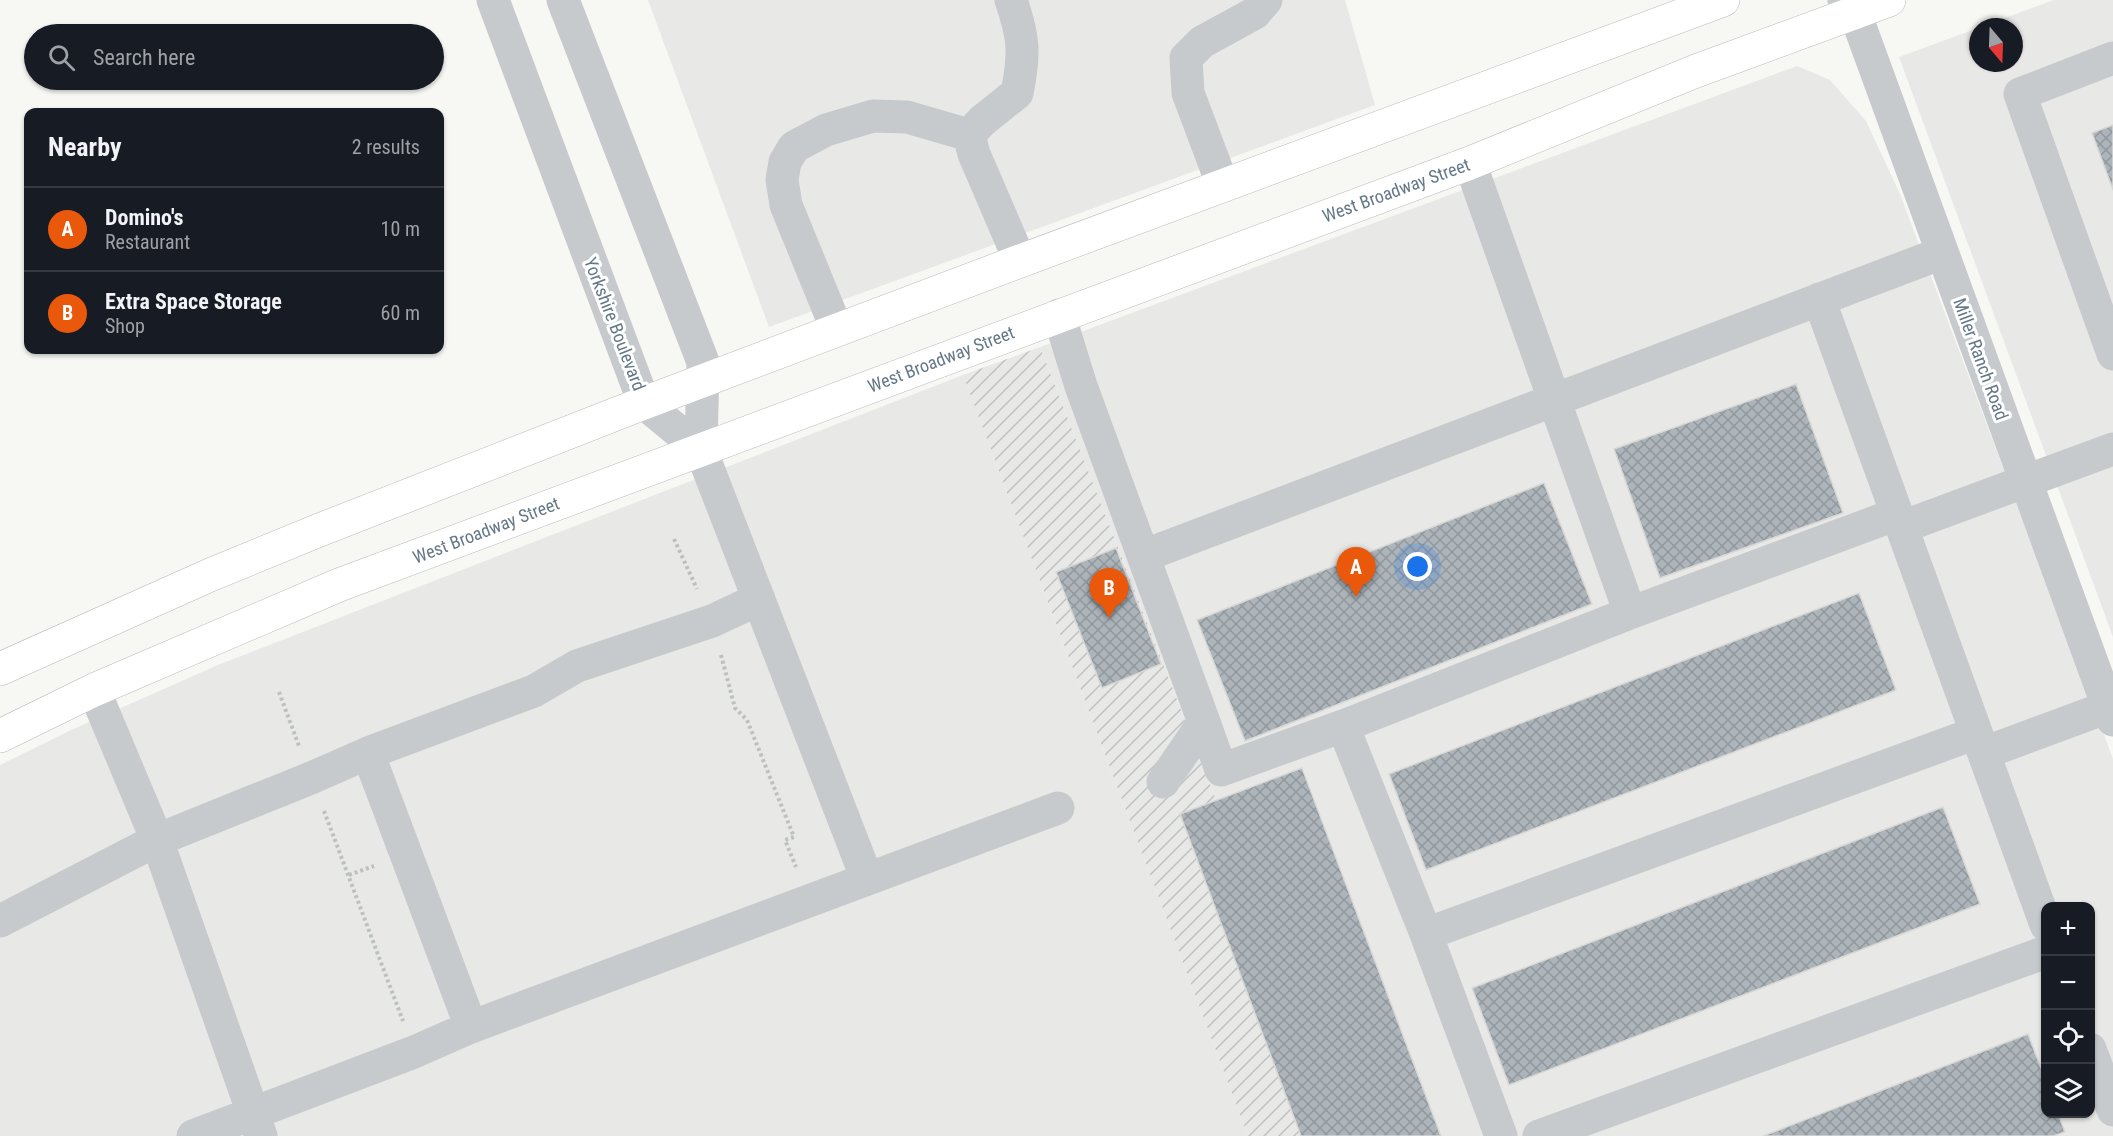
<!DOCTYPE html>
<html lang="en">
<head>
<meta charset="utf-8">
<style>
  body { margin:0; font-family:"Roboto Condensed",sans-serif; background:#20242c; color:#f1f3f6 }
  .controls { position:absolute; right:18px; bottom:18px; display:grid; overflow:hidden; border-radius:12px; box-shadow:0 2px 4px #0004 }
  .controls button { width:54px; height:54px; display:grid; place-items:center; padding:0; border:0; border-bottom:2px solid #363941; background:#171b24; color:#f1f3f6; font:30px sans-serif }
  .compass { position:absolute; left:1969px; top:18px; width:54px; height:54px; border-radius:50%; background:#171b24; box-shadow:0 2px 4px #0004; rotate:161deg }
  .you { position:absolute; left:1418px; top:567px; width:21px; height:21px; margin:-15px; border:4px solid #fff; border-radius:50%; background:#1a73e8; box-shadow:0 0 0 9px #1a73e833 }
  .badge { display:grid; place-items:center; width:39px; height:39px; border-radius:50%; background:#ea580c; color:#fff; font-size:20px; font-weight:700 }
  .pin { position:absolute; translate:-50% -50px; filter:drop-shadow(0 2px 3px #0008) }
  .pin::after { content:''; position:absolute; top:32px; width:21px; height:18px; background:inherit; clip-path:polygon(0 0,100% 0,50% 100%) }
  .list { margin:0; padding:0; list-style:none }
  h2 { display:flex; justify-content:space-between; align-items:center; height:78px; margin:0; padding:0 24px; font-size:26px }
  h2 small { font-size:20px; font-weight:400; color:#9ea1a6 }
  .list li { display:grid; grid-template-columns:39px 1fr auto; gap:18px; align-items:center; box-sizing:border-box; height:84px; padding:0 24px; border-top:2px solid #363941 }
  .list b { display:block; font-size:22px; white-space:nowrap }
  .list p { margin:0; font-size:20px; white-space:nowrap; color:#9ea1a6 }
  .list em { font-size:20px; font-style:normal; color:#9ea1a6 }
  .icon { flex:none; width:33px; height:33px; fill:none; stroke:currentColor; stroke-width:2; stroke-linecap:round; stroke-linejoin:round }
  .map { position:relative; flex:none; width:2113px; height:1136px; overflow:hidden }
  .search { position:absolute; background:#171b24; box-shadow:0 2px 4px #0004; left:24px; top:24px; width:420px; height:66px; display:flex; align-items:center; gap:15px; box-sizing:border-box; padding:0 21px; border-radius:33px; color:#9ea1a6; font-size:22px }
  .panel { position:absolute; background:#171b24; box-shadow:0 2px 4px #0004; left:24px; top:108px; width:420px; height:246px; border-radius:12px }
  .map>svg:first-child { display:block }
  .built { fill:#e8e9e7; fill-rule:evenodd }
  .industrial { fill:url(#industrial-furrows) }
  .building { fill:url(#building-cross-hatch); stroke:#d8d8d6; stroke-width:1.5 }
  .lines { fill:none; stroke-linecap:round; stroke-linejoin:round }
  .major-casing { stroke:#b7bbbf; stroke-width:34 }
  .path { stroke:#bdc0c2; stroke-width:4; stroke-dasharray:3 3; stroke-linecap:butt }
  .minor { stroke:#c6cacd; stroke-width:33 }
  .major { stroke:#fff; stroke-width:33 }
  .labels { text-anchor:middle; dominant-baseline:central; stroke-width:6; stroke-linejoin:round; paint-order:stroke }
  .street-label { font-size:18px; fill:#647786; stroke:#fff }
</style>
</head>
<body>
<div class="map">
<svg width="2113" height="1136" viewBox="0 0 2113 1136">
  <defs>
    <pattern id="industrial-furrows" width="10" height="10" patternUnits="userSpaceOnUse" patternTransform="scale(1.5)"><rect width="10" height="10" fill="#e8e9e7"/><path d="M-1 1l2-2M0 10L10 0M9 11l2-2" fill="none" stroke="#c0c2c1"/></pattern>
    <pattern id="building-cross-hatch" width="8" height="8" patternUnits="userSpaceOnUse" patternTransform="scale(1.5)"><rect width="8" height="8" fill="#adb5bb"/><path d="M0 0l8 8M0 8l8-8" fill="none" stroke="#90989e"/></pattern>
  </defs>
  <rect width="100%" height="100%" fill="#f7f7f3"/>
  <path class="built" d="M648,0H1345L1375,105L769,327Z
    M2054,0H2113V637L1899,57L1978,28V63H2014V27H1980Z
    M1797,66L1830,80L1866,121L1900,194L2113,759V1136H1441L1303,768L1216,800L1040,347ZM2046,906H2090V1114H2046Z
    M963,375L1248,1136H0V765L71,730L218,665Z"/>
  <path class="industrial" d="M1040,347L1216,800L1302,768L1441,1136H1248L963,375Z"/>
  <path class="building" d="M2113,125V190L2092,133Z
    M1796,384L1843,513L1660,578L1614,449Z
    M1544,483L1592,604L1245,741L1197,620Z
    M1116,548L1161,664L1102,688L1056,572Z
    M1859,593L1896,690L1426,870L1389,774Z
    M1302,768L1441,1136H1301L1180,814Z
    M1943,807L1980,904L1509,1085L1472,988Z
    M2028,1034L2046,1081V1114H2058L2065,1132L2053,1136H1763Z"/>
  <g class="lines">
    <defs>
      <path id="major" d="M0,669L210,575L317,531L644,403L1020,261L1723,0
        M0,736L94,690L339,585L1470,163L1696,71L1889,0"/>
    </defs>
    <use href="#major" class="major-casing"/>
    <path class="path" d="M674,539L697,589
      M721,655L735,708L747,720L794,837L785,840L796,867
      M279,692L299,746
      M324,811L403,1021
      M349,875L374,866"/>
    <path class="minor" d="M493,0L644,403L701,450
      M563,0L703,362L701,450L867,879
      M1011,0C1024,38 1025,54 1017,93L982,121L969,135L974,154L1020,261
      M1844,0L1855,13L2113,720
      M2113,58L2020,94L2113,354
      M1470,163L1630,613
      M1223,186L1188,93L1186,58L1202,42L1255,13L1266,0
      M1819,299L2046,925
      M1059,315L1081,386L1204,722
      M837,330L786,205L782,180L785,162L794,147L826,130L873,116L907,117L969,135
      M1902,527L2113,449
      M1143,556L1942,253
      M94,690L157,840L261,1136
      M1343,726L1426,934L1501,1136
      M368,753L471,1027
      M1984,753L2108,707
      M1163,782L1204,722L1221,770L1343,726L1630,613L1897,514
      M0,921L157,840L311,778L368,753L534,691L577,666L712,621L759,599
      M1426,934L1976,733
      M2090,1049L2113,1110
      M193,1136L414,1052L471,1027L1058,808
      M1539,1136L2046,952"/>
    <use href="#major" class="major"/>
  </g>
  <g class="labels">
    <g class="street-label">
      <text transform="translate(1396 190) rotate(-20)">West Broadway Street</text>
      <text transform="translate(615 324) rotate(69)">Yorkshire Boulevard</text>
      <text transform="translate(941 359) rotate(-21)">West Broadway Street</text>
      <text transform="translate(1981 359) rotate(70)">Miller Ranch Road</text>
      <text transform="translate(486 530) rotate(-21)">West Broadway Street</text>
    </g>
  </g>
</svg>
<div class="controls">
<button>+</button>
<button>−</button>
<button><svg class="icon" aria-label="locate" viewBox="0 0 24 24"><circle cx="12" cy="12" r="6"/><path d="M12 2v4M12 18v4M2 12h4M18 12h4"/></svg></button>
<button><svg class="icon" aria-label="layers" viewBox="0 0 24 24"><path d="M12 4l9 5-9 5-9-5zM3 14l9 5 9-5"/></svg></button>
</div>
<svg class="compass" viewBox="-18 -18 36 36"><path d="M0-13l5 13h-10z" fill="#e53935"/><path d="M0 13l5-13h-10z" fill="#9ea1a6"/></svg>
<div class="you"></div>
<div class="pin badge" style="left:1356px;top:597px">A</div>
<div class="pin badge" style="left:1109px;top:618px">B</div>
<div class="search"><svg class="icon" aria-label="search" viewBox="0 0 24 24"><circle cx="10" cy="10" r="6"/><path d="M15 15l6 6"/></svg>Search here</div>
<section class="panel">
<h2>Nearby<small>2 results</small></h2>
<ul class="list">
<li><span class="badge">A</span><div><b>Domino's</b><p>Restaurant</p></div><em>10 m</em></li>
<li><span class="badge">B</span><div><b>Extra Space Storage</b><p>Shop</p></div><em>60 m</em></li>
</ul>
</section>
</div>
</body>
</html>
